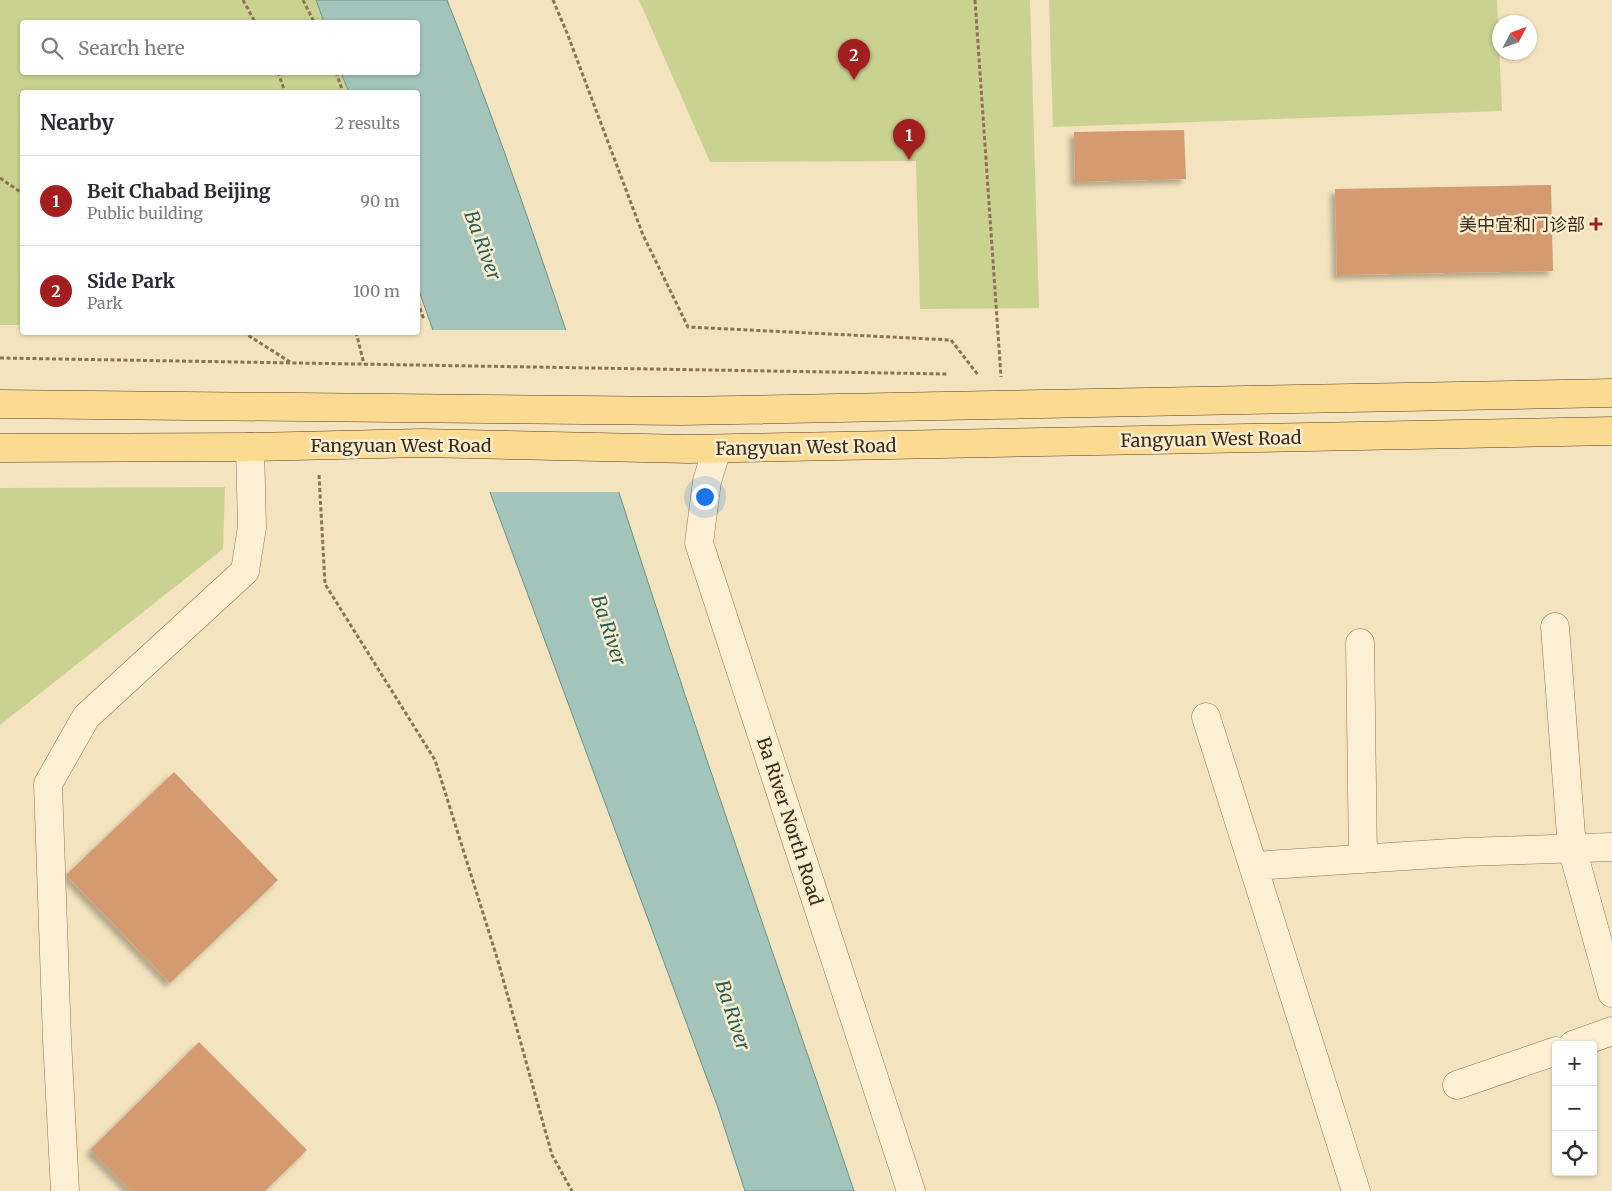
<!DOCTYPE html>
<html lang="en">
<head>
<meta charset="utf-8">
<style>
  body { margin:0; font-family:Merriweather,"Noto Sans SC",serif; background:#f7f7f7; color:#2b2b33 }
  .controls { position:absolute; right:15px; bottom:15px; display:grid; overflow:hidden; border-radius:5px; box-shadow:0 1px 4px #0004 }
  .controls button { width:45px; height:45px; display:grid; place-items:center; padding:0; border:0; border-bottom:1px solid #e1e1e2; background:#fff; color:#2b2b33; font:25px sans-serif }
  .compass { position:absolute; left:1492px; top:15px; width:45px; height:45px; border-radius:50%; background:#fff; box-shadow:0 1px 4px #0004; rotate:49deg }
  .you { position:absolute; left:704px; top:496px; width:18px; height:18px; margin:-12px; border:4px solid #fff; border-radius:50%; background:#1a73e8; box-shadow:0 0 0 8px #1a73e833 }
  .badge { display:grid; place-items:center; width:32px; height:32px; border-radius:50%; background:#a31e1e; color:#fff; font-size:16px; font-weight:700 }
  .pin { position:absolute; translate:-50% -41px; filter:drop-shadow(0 1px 2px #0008) }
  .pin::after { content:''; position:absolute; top:26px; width:18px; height:15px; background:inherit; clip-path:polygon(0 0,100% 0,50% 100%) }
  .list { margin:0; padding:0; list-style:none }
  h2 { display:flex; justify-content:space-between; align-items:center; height:65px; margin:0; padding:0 20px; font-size:21px }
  h2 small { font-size:16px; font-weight:400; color:#7c7c81 }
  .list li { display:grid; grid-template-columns:32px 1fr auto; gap:15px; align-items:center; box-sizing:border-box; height:90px; padding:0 20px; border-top:1px solid #e1e1e2 }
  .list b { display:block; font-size:19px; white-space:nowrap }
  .list p { margin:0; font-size:16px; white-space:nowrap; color:#7c7c81 }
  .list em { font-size:16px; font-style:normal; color:#7c7c81 }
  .icon { flex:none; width:28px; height:28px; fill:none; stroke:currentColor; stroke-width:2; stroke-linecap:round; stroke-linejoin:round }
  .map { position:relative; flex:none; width:1612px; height:1191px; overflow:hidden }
  .search { position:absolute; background:#fff; box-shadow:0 1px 4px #0004; left:20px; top:20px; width:400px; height:55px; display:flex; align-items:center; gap:12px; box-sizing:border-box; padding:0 18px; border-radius:5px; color:#7c7c81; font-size:19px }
  .panel { position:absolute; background:#fff; box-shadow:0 1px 4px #0004; left:20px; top:90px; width:400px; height:245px; border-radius:5px }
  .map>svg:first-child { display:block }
  .green { fill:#cad291 }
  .water { fill:#a2c4ba; stroke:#689389 }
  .pier { fill:#f3e3be }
  .building { fill:#d59b70; filter:url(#shadow) }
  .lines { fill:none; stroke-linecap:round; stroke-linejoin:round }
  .minor-casing { stroke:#8d7355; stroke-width:29 }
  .major-casing { stroke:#5a412a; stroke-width:29 }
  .path { stroke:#8d7355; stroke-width:3; stroke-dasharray:4 2.5; stroke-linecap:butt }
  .minor { stroke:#fdf0d2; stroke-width:28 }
  .major { stroke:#fbdb91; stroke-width:28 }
  .poi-dot { fill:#a31e1e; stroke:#f9edcf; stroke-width:2 }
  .labels { text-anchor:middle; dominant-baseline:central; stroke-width:5; stroke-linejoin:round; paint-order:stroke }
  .poi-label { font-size:18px; fill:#3b2b1b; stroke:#f9edcf; text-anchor:end }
  .street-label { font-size:18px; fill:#3b2b1b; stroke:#f9edcf }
  .water-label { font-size:19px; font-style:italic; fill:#285d5a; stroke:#f9edcf }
</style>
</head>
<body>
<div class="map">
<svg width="1612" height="1191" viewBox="0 0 1612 1191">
  <defs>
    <filter id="shadow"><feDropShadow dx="-4.5" dy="4.5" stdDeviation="2.5" flood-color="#0004"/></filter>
  </defs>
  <rect width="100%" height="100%" fill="#f3e3be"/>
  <path class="green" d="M0,0H330L339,22H22V72L359,73L368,92H22V325H0Z
    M639,0H1030L1039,308L920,309L916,161L710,162Z
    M1049,0H1497L1502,111L1053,127Z
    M225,487L223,549L0,725V488Z"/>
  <path class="water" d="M316,0H447C528,204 593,414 661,622C723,812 790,1001 854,1191H745L718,1108L491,495L418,288V92H349L341,73L418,72V22H324Z"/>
  <path class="pier" d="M430,330H568L621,492H487Z"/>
  <path class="building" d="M1184,130L1186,179L1075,182L1074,132Z
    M1551,185L1553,271L1337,275L1335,189Z
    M174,772L278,880L170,983L66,875Z
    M199,1042L307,1150L265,1191H131L90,1150Z"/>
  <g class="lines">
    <defs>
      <path id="minor" d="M717,449L707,481L699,543L911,1191
        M1555,627L1572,848L1612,993
        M1360,643L1363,859
        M1206,717L1356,1191
        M1253,866L1466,852L1612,847
        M1573,1045L1612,1031
        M1457,1085L1556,1051
        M65,1191L57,1039L48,784L86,717L245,571L252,527L250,447"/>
      <path id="major" d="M0,404L681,411L1612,393
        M0,448L250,447L422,443L688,449L1612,431"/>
    </defs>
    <use href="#minor" class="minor-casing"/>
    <use href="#major" class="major-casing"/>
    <path class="path" d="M243,0L255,22
      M303,0L314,22
      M553,0L567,33L643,235L688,327L951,340L978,375
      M975,0L1001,377
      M278,72L285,92
      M336,72L343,92
      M0,178L22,193
      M418,302L424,320
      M243,332L290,362
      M356,332L364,364
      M0,358L947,374
      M319,475L325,584L435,760L498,961L552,1155L572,1191"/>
    <use href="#minor" class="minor"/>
    <use href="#major" class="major"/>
  </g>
  <path class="poi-dot" d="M1593.5 216.5h5v5h5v5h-5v5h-5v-5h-5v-5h5z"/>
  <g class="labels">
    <g class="poi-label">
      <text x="1585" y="224">美中宜和门诊部</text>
    </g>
    <g class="street-label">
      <text transform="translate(1211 439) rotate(-1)">Fangyuan West Road</text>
      <text x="401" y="445">Fangyuan West Road</text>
      <text transform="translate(806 447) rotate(-1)">Fangyuan West Road</text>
      <text transform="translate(790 821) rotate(72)">Ba River North Road</text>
    </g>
    <g class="water-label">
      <text transform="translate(483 245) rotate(70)">Ba River</text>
      <text transform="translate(609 630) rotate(72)">Ba River</text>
      <text transform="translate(733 1015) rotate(72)">Ba River</text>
    </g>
  </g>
</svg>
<div class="controls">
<button>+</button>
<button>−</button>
<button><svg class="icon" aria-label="locate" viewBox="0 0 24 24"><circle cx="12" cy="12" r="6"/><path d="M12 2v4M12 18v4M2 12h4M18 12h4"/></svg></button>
</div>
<svg class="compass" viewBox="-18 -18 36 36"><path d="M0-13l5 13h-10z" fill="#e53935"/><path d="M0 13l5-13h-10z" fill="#7c7c81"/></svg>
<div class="you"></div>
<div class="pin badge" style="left:909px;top:160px">1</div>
<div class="pin badge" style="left:854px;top:80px">2</div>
<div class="search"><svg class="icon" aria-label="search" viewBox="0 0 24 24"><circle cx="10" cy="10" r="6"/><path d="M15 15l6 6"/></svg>Search here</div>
<section class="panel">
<h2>Nearby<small>2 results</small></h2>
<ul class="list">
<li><span class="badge">1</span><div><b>Beit Chabad Beijing</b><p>Public building</p></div><em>90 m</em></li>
<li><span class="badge">2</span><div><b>Side Park</b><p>Park</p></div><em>100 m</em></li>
</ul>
</section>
</div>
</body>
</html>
